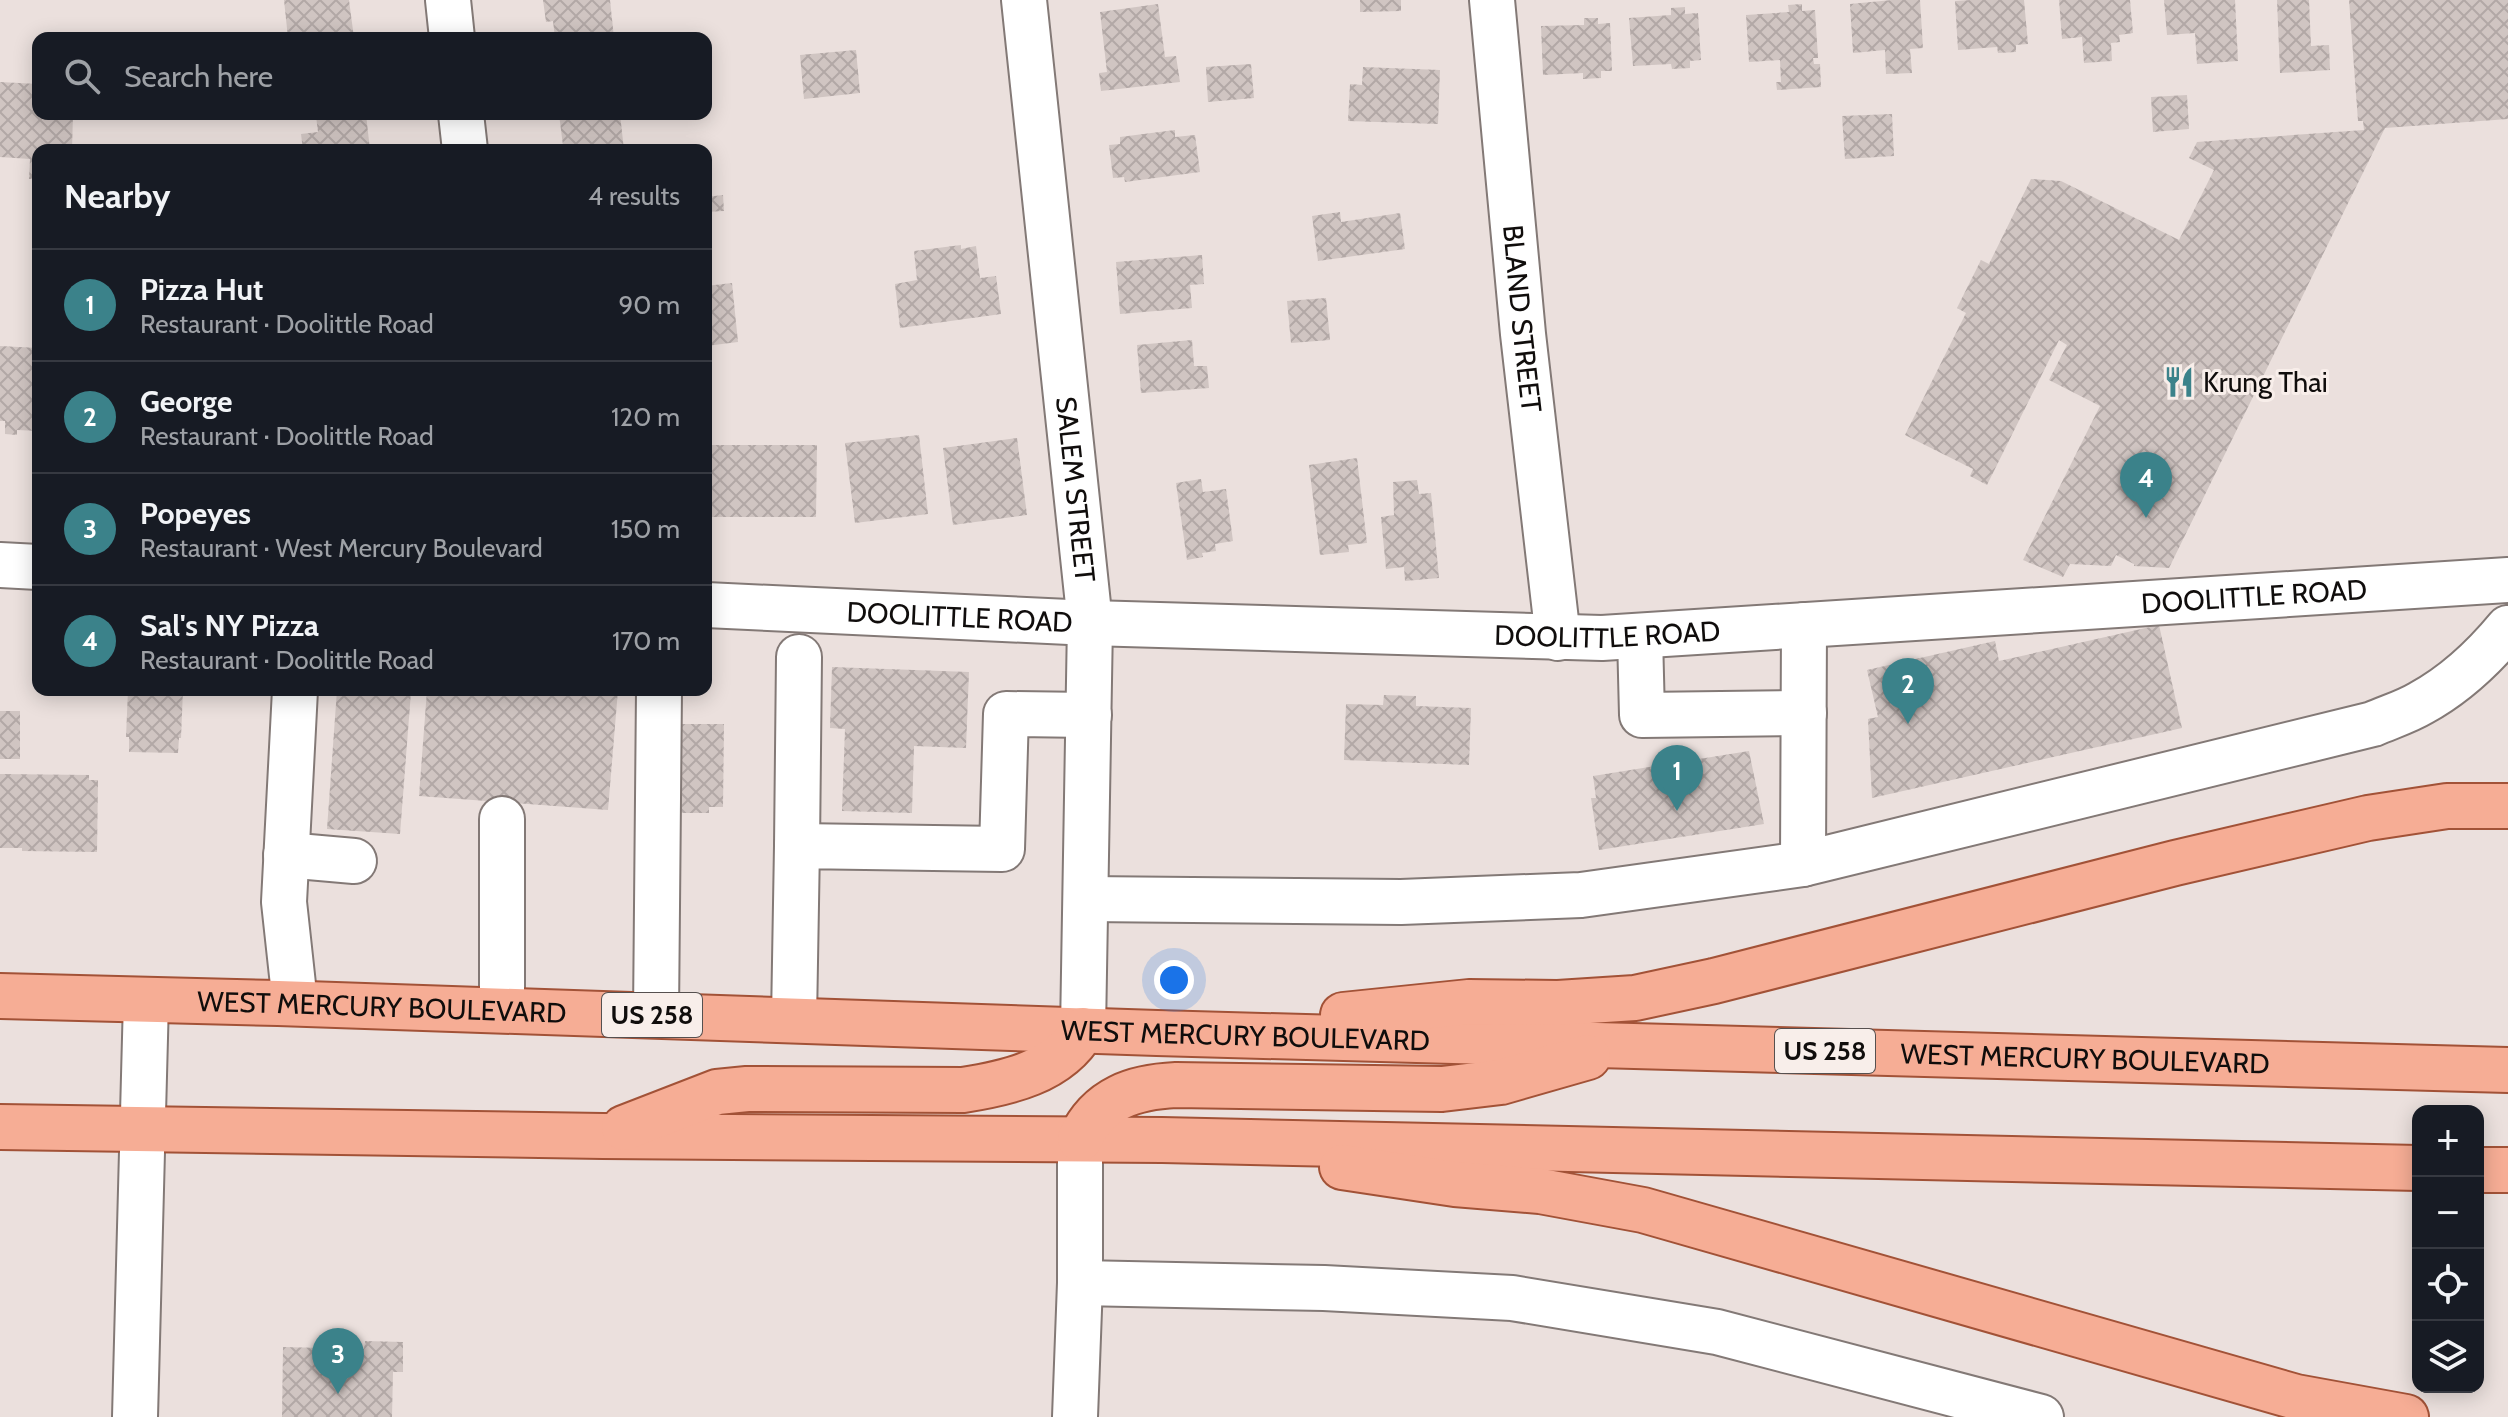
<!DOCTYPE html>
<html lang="en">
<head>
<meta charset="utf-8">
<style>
  body { margin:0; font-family:Cabin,sans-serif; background:#242831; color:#f1f3f6 }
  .controls { position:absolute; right:24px; bottom:24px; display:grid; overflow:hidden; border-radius:16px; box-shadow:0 4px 20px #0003 }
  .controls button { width:72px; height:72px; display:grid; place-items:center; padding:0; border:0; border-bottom:2px solid #363941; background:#171b24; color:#f1f3f6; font:40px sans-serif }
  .you { position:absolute; left:1174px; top:980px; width:28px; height:28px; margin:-20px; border:6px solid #fff; border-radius:50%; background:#1a73e8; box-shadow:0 0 0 12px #1a73e833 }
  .badge { display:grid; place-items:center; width:52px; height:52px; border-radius:50%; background:#3b828a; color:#fff; font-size:26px; font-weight:700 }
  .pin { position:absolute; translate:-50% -66px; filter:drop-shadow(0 2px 4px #0008) }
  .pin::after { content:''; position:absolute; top:42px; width:28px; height:24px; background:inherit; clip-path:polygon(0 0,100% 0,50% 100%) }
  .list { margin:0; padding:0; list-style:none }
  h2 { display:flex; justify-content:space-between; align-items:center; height:104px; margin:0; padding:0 32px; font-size:34px }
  h2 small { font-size:26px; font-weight:400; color:#9ea1a6 }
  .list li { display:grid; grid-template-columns:52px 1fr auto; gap:24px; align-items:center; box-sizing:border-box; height:112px; padding:0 32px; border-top:2px solid #363941 }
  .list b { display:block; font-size:30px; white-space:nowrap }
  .list p { margin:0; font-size:26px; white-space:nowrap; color:#9ea1a6 }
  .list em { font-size:26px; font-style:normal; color:#9ea1a6 }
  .icon { flex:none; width:44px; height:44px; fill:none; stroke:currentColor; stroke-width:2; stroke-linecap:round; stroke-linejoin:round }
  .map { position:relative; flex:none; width:2508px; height:1417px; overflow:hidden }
  .search { position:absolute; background:#171b24; box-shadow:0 4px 20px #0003; left:32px; top:32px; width:680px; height:88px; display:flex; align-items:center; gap:20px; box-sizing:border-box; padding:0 28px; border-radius:16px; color:#9ea1a6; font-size:30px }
  .panel { position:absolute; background:#171b24; box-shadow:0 4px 20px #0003; left:32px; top:144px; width:680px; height:552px; border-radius:16px }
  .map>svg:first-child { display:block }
  .building { fill:url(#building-cross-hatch) }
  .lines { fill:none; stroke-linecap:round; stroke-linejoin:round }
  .minor-casing { stroke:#837976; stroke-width:48 }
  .major-casing { stroke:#a25237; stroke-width:48 }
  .minor { stroke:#fff; stroke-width:44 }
  .major { stroke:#f6ad95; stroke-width:44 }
  .labels { text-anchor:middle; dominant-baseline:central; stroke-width:6; stroke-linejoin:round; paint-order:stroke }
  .shield { fill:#f8eeea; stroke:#56504f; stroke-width:2 }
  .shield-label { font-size:26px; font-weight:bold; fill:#100d0c }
  .street-label { font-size:28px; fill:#100d0c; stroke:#f8eeea }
  .poi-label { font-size:28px; fill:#100d0c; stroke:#f8eeea; text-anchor:start }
</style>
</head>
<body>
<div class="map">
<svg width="2508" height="1417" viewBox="0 0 2508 1417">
  <defs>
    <pattern id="building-cross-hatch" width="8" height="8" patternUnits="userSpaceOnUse" patternTransform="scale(2)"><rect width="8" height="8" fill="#d0c5c2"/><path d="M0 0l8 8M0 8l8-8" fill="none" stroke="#b2a8a6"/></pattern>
  </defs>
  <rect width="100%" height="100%" fill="#ebe0dd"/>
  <path class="building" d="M284,0H349L354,38H288Z
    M543,0H610L614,38H555L553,21L546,22Z
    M1360,0H1401V11L1360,12Z
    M1892,0H1920L1923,48L1910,49L1912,73L1886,74L1885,50L1853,53L1850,4Z
    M1971,0H2024L2028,44L2016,45V52L1998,53L1997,47L1958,50L1955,1Z
    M2059,0H2130L2133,33L2119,35L2120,42L2111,43L2112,61L2084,63L2082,37L2062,39Z
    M2164,0H2235L2238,61L2197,64L2195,33L2167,35Z
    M2277,0H2309L2311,46L2329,45L2330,70L2280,73Z
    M2349,0H2508V119L2385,128L2169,568L2134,566V564L2116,555L2111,566L2070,564L2063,577L2023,560L2100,406L2049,380L2067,345L2059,340L1987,485L1970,476L1973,469L1905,435L1966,313L1957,308L1981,260L1989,264L2031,179L2061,181L2179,240L2214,170L2189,158L2197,142L2364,130L2363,121H2358Z
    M1158,4L1165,57L1176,56L1180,82L1101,91L1099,73L1107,72L1100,12Z
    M1802,4V11L1815,10L1818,58H1813L1814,64H1820L1821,87L1777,90L1776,82H1781L1780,60L1749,62L1746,15L1789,12L1788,5Z
    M1685,7V14L1698,13L1701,60L1690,61V68L1672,69L1671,64L1633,66L1629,18L1671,15V8Z
    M1584,18H1598V24L1610,23L1612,71H1601V78L1583,79V73L1543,75L1541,26L1584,25Z
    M856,50L860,93L804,99L800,55Z
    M1251,64L1254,98L1208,102L1206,67Z
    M1363,67L1440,70L1438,124L1348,121L1350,84L1362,85Z
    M0,82L38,84V114H73L72,150H38V179H29L30,159L0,157Z
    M2187,95L2189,129L2153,132L2151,97Z
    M334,114H366L370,150H303L301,134L318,132L316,116Z
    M559,114H620L624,150H559L558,147L563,146Z
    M1892,114L1894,156L1845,159L1842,116Z
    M1175,130V137L1195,135L1200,172L1125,182L1124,177L1113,178L1109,145L1120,144V137Z
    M723,195L724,211L706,212V197Z
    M1340,212L1341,222L1400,213L1405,249L1318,261L1312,216Z
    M961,245V249L976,246L980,278L996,276L1001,314L900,328L895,284L917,280L914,251Z
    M1202,255L1204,284L1190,285L1192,308L1120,314L1116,262Z
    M732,283L738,342L706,346V286Z
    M1326,298L1330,340L1291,343L1287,301Z
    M1192,340L1194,366H1207L1209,388L1141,393L1137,345Z
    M0,346L38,348V431L17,430V435L5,434V421H0Z
    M706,396L712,424L706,425Z
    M919,435L928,514L855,523L845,443Z
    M1017,438L1027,515L953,525L943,448Z
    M706,445H817L816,517H706Z
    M1357,458L1367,543L1348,545L1349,552L1320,555L1309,465Z
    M1201,479L1203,492L1226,489L1233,541L1215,544L1216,551L1202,553L1203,557L1187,560L1176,483Z
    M1417,480L1419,494L1431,493L1439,578L1405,581L1404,567L1386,569L1381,517L1394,515L1393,482Z
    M2159,625L2182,728L1872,798L1868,719L1878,717L1867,670L1995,641L1999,661Z
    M832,667L969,672L966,748L914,746L912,813L842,811L845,729L830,728Z
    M128,690H183L181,738H179L178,753L129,752V737H126Z
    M337,690L411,692L400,834L327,829Z
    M427,690H618L608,810L419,796Z
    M1384,695L1416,696V706L1471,708L1469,765L1344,760L1346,704L1383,705Z
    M0,711H20V759H0Z
    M663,724H724L723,807H709V813H673Z
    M1749,751L1764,824L1599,850L1591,798H1596L1593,776Z
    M0,774L89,775V780H98L97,852L22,851V848H0Z
    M365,1341L403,1342V1372H393L392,1417H282L283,1347L364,1349Z"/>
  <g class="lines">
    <defs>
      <g id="minor">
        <path d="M448,0L452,38"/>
        <path id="s1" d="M1024,0L1090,623L1083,1030"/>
        <path id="s2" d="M1492,0L1523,334L1558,638"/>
        <path d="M461,114L465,150"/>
        <path d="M0,565L38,567"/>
        <path id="s3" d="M706,605L1090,623L1602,638L2508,580"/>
        <path d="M1640,636L1642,715L1804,713"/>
        <path d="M797,846L799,657"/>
        <path d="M286,855L354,861"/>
        <path d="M1803,864L1804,625"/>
        <path d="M1086,899L1401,902L1581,895L1803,864L2373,724C2389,717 2406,712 2421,703C2454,685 2484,657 2508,628"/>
        <path d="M295,1003L284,902L295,690"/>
        <path d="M502,1010V819"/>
        <path d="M656,1015L659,690"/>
        <path d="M794,1020L797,846L1002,849L1006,714L1089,715"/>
        <path d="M1080,1283L1324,1288L1512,1298L1717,1332L2041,1417"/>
        <path d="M135,1417L146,1000"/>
        <path d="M1075,1417L1080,1283V1139"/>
      </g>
      <g id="major">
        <path id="s4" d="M0,996L278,1003L1157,1033L2508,1070"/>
        <path d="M1343,1015L1469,1002L1558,1003L1635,998L1714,981L2175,863L2368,818L2447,806H2508"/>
        <path d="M0,1127L603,1136L1162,1140L2418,1168"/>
        <path d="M624,1128L717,1092L747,1089L963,1090C1007,1083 1059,1072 1083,1030"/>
        <path d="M1080,1139C1099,1098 1134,1087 1176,1085L1442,1089L1501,1082L1588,1057"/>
        <path d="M1342,1167L1455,1184L1540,1191L1643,1210L2296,1397L2406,1417"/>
        <path d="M2478,1170H2508"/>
      </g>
    </defs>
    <use href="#minor" class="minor-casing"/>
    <use href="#major" class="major-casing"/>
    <use href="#minor" class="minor"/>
    <use href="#major" class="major"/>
  </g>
  <defs>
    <symbol id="restaurant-bare" viewBox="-9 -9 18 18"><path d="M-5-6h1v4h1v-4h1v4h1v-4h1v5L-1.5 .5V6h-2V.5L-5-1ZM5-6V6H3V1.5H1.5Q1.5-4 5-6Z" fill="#3b828a" stroke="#f8eeea" stroke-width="2.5" paint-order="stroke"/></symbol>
  </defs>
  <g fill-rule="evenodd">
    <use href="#restaurant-bare" x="2157" y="360" width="44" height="44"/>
  </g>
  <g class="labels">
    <g class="shield">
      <rect x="602" y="993" width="100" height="44" rx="6"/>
      <rect x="1775" y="1029" width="100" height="44" rx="6"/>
    </g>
    <g class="shield-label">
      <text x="652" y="1015">US 258</text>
      <text x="1825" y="1051">US 258</text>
    </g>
    <g class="street-label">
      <text stroke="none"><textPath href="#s2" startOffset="320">BLAND STREET</textPath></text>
      <text stroke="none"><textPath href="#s1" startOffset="492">SALEM STREET</textPath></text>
      <text stroke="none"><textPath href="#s3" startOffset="1550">DOOLITTLE ROAD</textPath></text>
      <text stroke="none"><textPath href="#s3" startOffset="254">DOOLITTLE ROAD</textPath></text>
      <text stroke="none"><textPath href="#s3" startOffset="902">DOOLITTLE ROAD</textPath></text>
      <text stroke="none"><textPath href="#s4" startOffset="382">WEST MERCURY BOULEVARD</textPath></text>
      <text stroke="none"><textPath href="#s4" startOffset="1246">WEST MERCURY BOULEVARD</textPath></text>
      <text stroke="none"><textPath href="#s4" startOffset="2086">WEST MERCURY BOULEVARD</textPath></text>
    </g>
    <g class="poi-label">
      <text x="2203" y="382">Krung Thai</text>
    </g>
  </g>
</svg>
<div class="controls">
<button>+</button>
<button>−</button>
<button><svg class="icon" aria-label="locate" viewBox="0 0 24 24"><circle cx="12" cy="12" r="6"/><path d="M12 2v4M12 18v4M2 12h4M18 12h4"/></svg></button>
<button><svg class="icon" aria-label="layers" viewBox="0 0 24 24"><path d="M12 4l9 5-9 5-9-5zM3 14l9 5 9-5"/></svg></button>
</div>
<div class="you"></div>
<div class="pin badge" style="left:1677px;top:811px">1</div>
<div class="pin badge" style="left:1908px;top:724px">2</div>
<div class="pin badge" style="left:338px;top:1394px">3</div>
<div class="pin badge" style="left:2146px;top:518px">4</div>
<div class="search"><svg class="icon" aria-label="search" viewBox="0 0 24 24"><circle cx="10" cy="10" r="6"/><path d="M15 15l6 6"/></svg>Search here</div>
<section class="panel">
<h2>Nearby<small>4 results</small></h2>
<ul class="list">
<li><span class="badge">1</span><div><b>Pizza Hut</b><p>Restaurant · Doolittle Road</p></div><em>90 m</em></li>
<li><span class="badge">2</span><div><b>George</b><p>Restaurant · Doolittle Road</p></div><em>120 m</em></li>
<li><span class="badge">3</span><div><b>Popeyes</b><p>Restaurant · West Mercury Boulevard</p></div><em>150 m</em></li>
<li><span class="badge">4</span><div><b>Sal's NY Pizza</b><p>Restaurant · Doolittle Road</p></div><em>170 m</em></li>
</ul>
</section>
</div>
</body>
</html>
